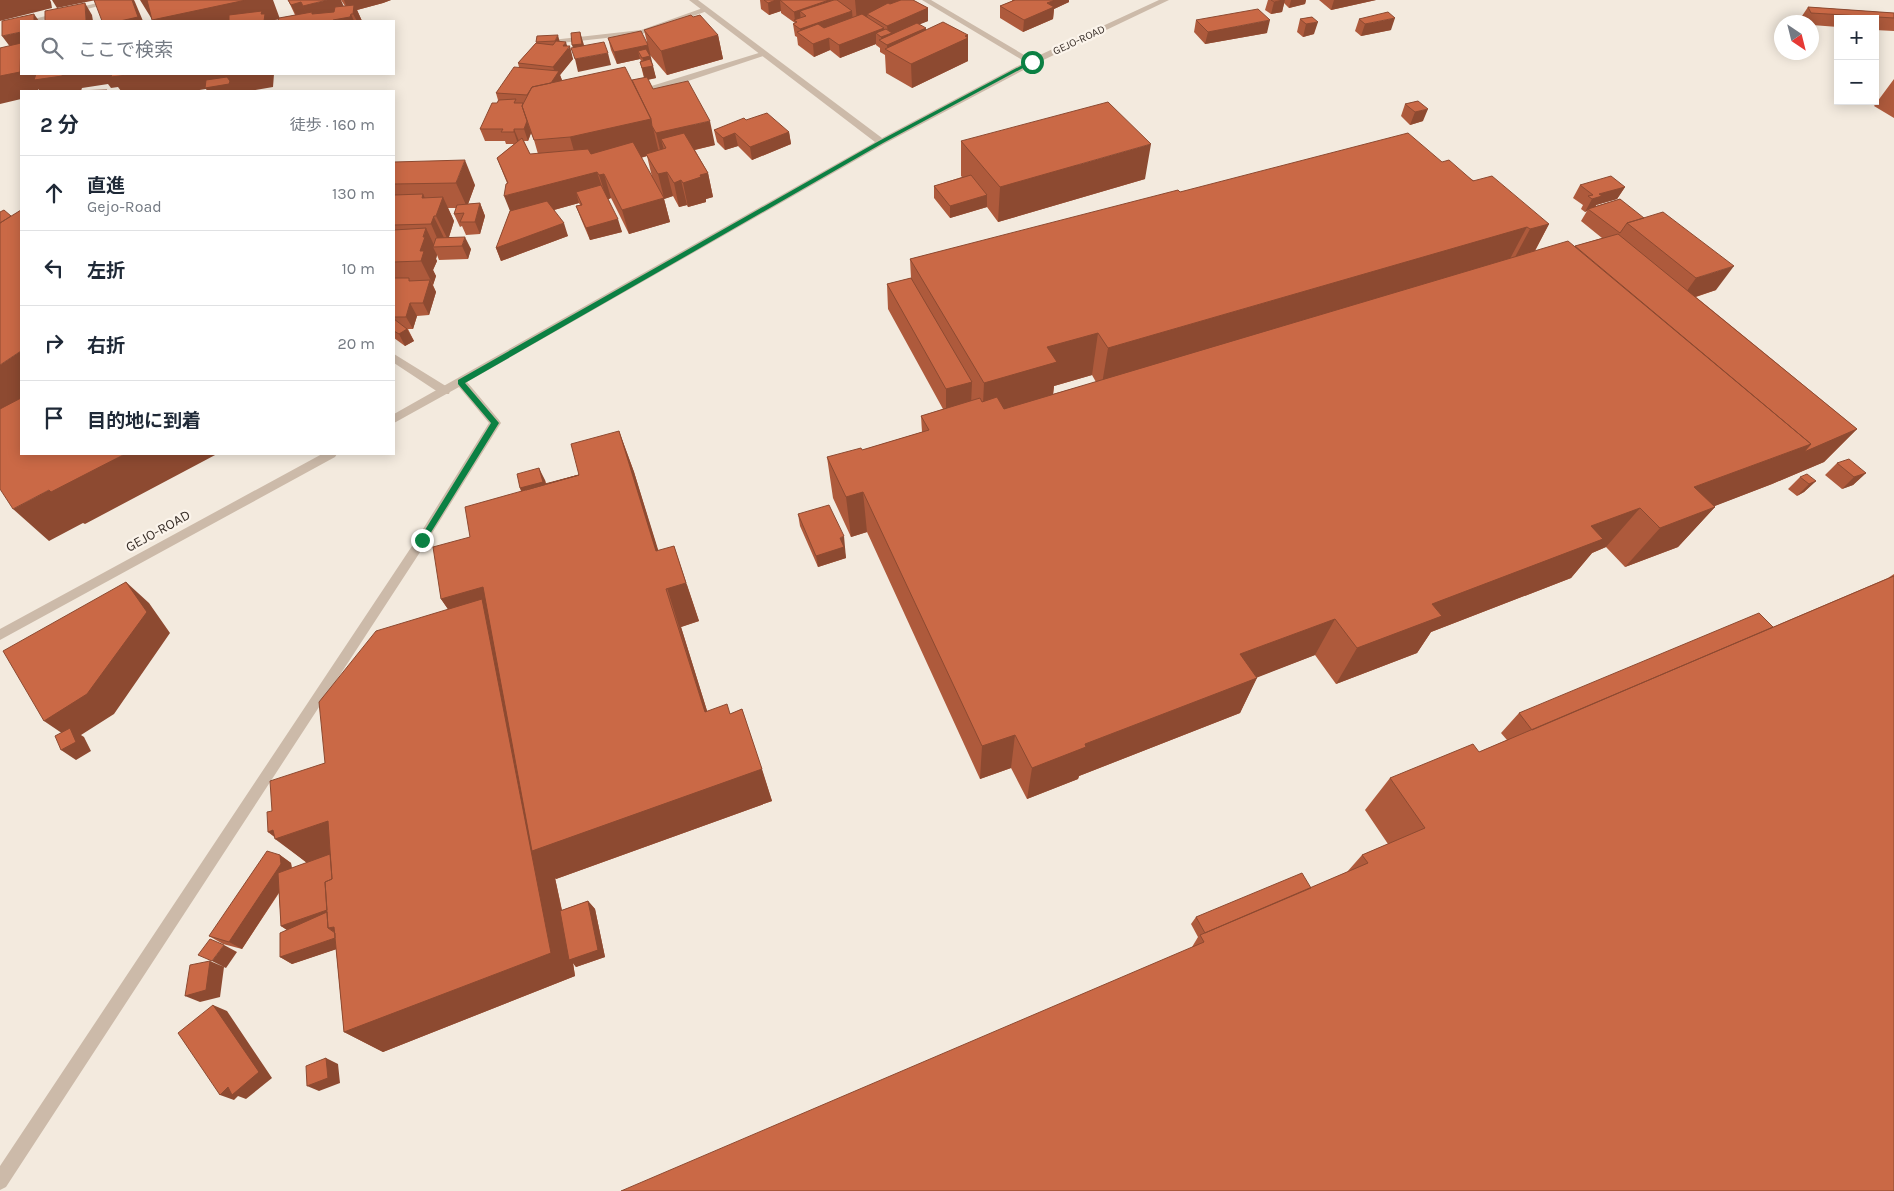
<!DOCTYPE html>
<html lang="ja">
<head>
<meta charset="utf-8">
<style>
  body { margin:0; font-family:Karla,"Noto Sans JP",sans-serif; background:#f2f2f3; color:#1f2937 }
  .controls { position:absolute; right:15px; top:15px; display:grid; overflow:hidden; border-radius:0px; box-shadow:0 2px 12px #0003 }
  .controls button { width:45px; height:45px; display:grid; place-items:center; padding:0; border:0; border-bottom:1px solid #e0e1e3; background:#fff; color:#1f2937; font:25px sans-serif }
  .compass { position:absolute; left:1774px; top:15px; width:45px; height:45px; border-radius:50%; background:#fff; box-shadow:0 2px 12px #0003; rotate:145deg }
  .stop { position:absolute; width:15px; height:15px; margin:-11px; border:4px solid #0b8043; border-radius:50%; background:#fff }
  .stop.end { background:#0b8043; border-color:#fff; box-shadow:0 1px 5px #0008 }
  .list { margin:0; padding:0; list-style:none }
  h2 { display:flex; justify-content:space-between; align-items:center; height:65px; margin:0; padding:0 20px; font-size:21px }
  h2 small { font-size:16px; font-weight:400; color:#747a83 }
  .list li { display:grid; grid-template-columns:32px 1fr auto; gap:15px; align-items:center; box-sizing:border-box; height:75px; padding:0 20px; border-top:1px solid #e0e1e3 }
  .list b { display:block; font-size:19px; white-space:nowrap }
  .list p { margin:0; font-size:16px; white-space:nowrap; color:#747a83 }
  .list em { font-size:16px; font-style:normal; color:#747a83 }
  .icon { flex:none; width:28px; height:28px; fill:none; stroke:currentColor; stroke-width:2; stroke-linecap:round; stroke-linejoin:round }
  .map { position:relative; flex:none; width:1894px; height:1191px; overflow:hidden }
  .search { position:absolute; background:#fff; box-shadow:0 2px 12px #0003; left:20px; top:20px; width:375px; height:55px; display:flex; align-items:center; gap:12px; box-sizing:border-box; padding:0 18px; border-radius:0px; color:#747a83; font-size:19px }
  .panel { position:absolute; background:#fff; box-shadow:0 2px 12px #0003; left:20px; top:90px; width:375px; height:365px; border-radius:0px }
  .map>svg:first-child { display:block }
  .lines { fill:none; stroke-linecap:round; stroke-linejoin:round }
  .minor { fill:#ccbaa9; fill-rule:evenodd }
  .tertiary { fill:#ccbaa9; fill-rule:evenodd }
  .wall { fill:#ae5a3c; fill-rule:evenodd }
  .shaded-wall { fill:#8d4a31 }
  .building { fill:#ca6946; stroke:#8d4a31 }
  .route { fill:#0b8043 }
  .labels { text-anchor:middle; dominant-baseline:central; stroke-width:4.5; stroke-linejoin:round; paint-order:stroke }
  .far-street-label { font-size:11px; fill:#392f29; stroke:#fbf4eb }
  .street-label { font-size:14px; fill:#392f29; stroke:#fbf4eb }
</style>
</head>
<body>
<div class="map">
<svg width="1894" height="1191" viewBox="0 0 1894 1191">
  <rect width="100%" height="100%" fill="#f3eade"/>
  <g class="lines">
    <path class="minor" d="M109,0H123L39,21H26Z
      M922,0H931L1036,62L1029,64Z
      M703,8L710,10L642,34L552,44L548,42L552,40L641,30Z
      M762,52L769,54L673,86L636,94L632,92Z
      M394,354L449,388L450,391L449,394H441L394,363Z"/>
    <path class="tertiary" d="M689,0H698L882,138L1029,60L1159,0H1169L1035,64L884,144L467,382L499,420L501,423L499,426L426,543L6,1187L0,1190V1166L418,537L489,423L459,387L394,423V414L875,142Z
      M322,454H337L335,457L0,640V629Z"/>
  </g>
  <path class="wall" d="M288,0L344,6H345L341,0H391L383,3L357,10L362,21H278L279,19L269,21H153L280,18L295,15Z
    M760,0H913L928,8V21L919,24L926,30L968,35V61L912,88L886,73L885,55L880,52V48L876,45V44L840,58L830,50L814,57L798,45L797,37L795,36L793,24L795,23L781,13V11L769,15L761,9Z
    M1012,0H1069V2L1054,9L1053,19L1023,32L1000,18V6L1012,1Z
    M1268,0H1306L1305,4L1289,8L1284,3L1282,12L1271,14L1265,10Z
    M1319,0H1376L1331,10Z
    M1808,7L1894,13V31L1875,30V19H1838V27L1812,25V22H1802L1800,19Z
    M693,17L718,35L723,59L667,75L650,55V57L656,78L648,80L653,89L715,145L695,150L708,173L713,197L706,199V202L688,207L687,205L679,207L673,196L664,199L670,222L629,234L611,198L608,199L622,232L590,240L581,219L576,206L580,205L579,203L554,210L568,236L501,261L496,248L510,211L507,183L497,158L514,144H506L505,141H485L480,129L497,103L498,100L496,93L519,67L518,63L536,43L537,36L560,41L567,46L573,59L560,75L562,80H632L644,78L640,62L641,61L640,59L617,64L611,50L608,38L647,42L644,30ZM531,133L534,140L538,154H530L524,141H528ZM647,156L652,177L641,158Z
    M1312,17L1314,34L1303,37L1297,32L1300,19Z
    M1359,19L1391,30L1361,36L1355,31Z
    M1196,20L1267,33L1205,44L1194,32Z
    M1894,79V118L1874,106Z
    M1418,101L1423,121L1410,125L1401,116L1405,104Z
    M746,120L789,132L791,144L752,160L738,146L725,150L717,142L714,130Z
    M961,141L1145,179L998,222L987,207L950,218L934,198V186L962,177L961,176Z
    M394,162L475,185L468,204L480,203L485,216L480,234L466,235L462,226L460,227L454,214L456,208H448L454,221L449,237L471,249L468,259L439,260L437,255L436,259L437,261L433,270L436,276L433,285L436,292L429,315L417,316L413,329H408L414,341L405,346L394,338Z
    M1442,162L1549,224L1535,251L1575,246L1602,238L1581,221L1587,211L1585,212L1581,209L1583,205L1573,198L1580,185L1625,187L1617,199L1596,205V206L1620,199L1716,290L1696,297L1857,429L1824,462L1772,484L1714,506L1715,507L1678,547L1625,567L1606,547L1592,553L1571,578L1431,632L1417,653L1336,684L1315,655L1257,677L1240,713L1079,776L1078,779L1027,799L1011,768L980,779L867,532L851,537L833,498L827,457L862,450L922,432L921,416L943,409L888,309L887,284L911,278L910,259L1180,192ZM1092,375L1096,382L1053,394L1054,386Z
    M619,431L634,472L658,551L687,585L699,621L681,627L707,711L730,714L742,709L772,801L556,879L555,878L562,910L588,901L595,909L605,957L576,967L573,963L575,976L383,1052L344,1032L336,949L292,964L280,957L287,930L281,926L279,893L242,949L223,944L209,936L280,855L291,863L292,868L307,863L268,832L272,811L325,763L448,609L441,599L470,537L521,491L520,488L545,480L546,484L579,475Z
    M1837,463L1866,473L1853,485L1842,489L1825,475Z
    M1800,477L1816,481L1804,492L1797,496L1788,489Z
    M798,514L845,548H844L846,558L818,567L800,526Z
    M1894,574V1191L1192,947L1198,937L1191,924L1196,917L1311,888L1347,872L1362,855L1388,844L1365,810L1390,778L1479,752L1507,740L1501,733L1519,713L1773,627L1888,578Z"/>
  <path class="shaded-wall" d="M0,0H51H50L51,2L52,8L0,21Z
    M52,0H96L57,8Z
    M132,0H134L135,2L143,21H120Z
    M140,0H273L280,19L269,21H153Z
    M327,0H341L349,18L351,14L354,21H310L303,6Z
    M344,0H391L383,3L357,10L362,21H357L353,14L349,13Z
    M776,0H814H780L781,11L769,15L768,3Z
    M829,0H835L800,11L801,22H797L795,21L794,12Z
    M855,0H903L867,14L868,19L857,22Z
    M1053,0H1069V2L1054,9L1053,19L1023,32L1024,20Z
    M1283,0H1285L1282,12L1271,14L1274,2Z
    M1291,0H1306L1305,4L1289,8Z
    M1334,0H1376L1331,10Z
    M301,2L310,21H299L291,5Z
    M85,3L92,15L93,21H86Z
    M928,8V21L892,36L926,28V41L887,50V45L881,41V37L876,33V44L840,58L839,45L884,28V36L888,34L887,26Z
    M852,11L853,23L801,36L800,29Z
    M34,14L39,21H34Z
    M1395,18L1391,30L1361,36L1365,24Z
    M1270,20L1267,33L1205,44L1208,32Z
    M1318,22L1314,34L1303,37L1306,24Z
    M21,32V46L11,48L2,36Z
    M580,32L584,45L585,56L576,57L572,45Z
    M558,35L561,47L558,53L555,41Z
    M718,35L723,59L667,75L661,51Z
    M968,35V61L912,88L911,64Z
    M829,38L830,50L814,57L813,44Z
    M566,42L568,49L570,46L573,59L560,75L563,83L541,96L556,76L553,67L563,46Z
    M648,45L656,78L645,80L642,68L645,67L643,59L638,51L640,59L617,64L614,52Z
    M21,50V74H274L273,87L250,91H207L206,89L193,91H121L118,87L111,88L108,84L82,88L81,91H40L38,89V91H21V99L0,104V76Z
    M608,53L611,65L578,72L575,59Z
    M1428,109L1423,121L1410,125L1415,112Z
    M651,119L659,153L646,154L647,156L580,172L570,137Z
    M527,121L531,133L528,141L524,129Z
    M710,121L715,145L668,156L666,148L661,139L666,157L662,158L656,133Z
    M514,129L519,141L518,144L514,132Z
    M789,132L791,144L752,160L750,147Z
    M735,133L738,146L725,150L723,138Z
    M1151,144L1145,179L998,222L1000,187Z
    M465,160L475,185L467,207L456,183Z
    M597,172L605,196L576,192L579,203L514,221L504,196Z
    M667,172L673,196L664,199L670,222L629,234L622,210L664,198L658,174Z
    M708,173L713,197L706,199V202L688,207L683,183L700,175Z
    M604,174L611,198L607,200L599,175Z
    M681,180L687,205L679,207L674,183Z
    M1625,187L1617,199L1596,205L1594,209H1588L1587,211L1585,212L1592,199L1599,194Z
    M423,194L445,240L441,247L431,224L422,198Z
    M987,195V207L950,218V206Z
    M443,197L454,221L448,240L436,216Z
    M480,203L485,216L480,234L475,222Z
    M618,219L622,232L590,240L586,228Z
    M564,223L568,236L501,261L496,248Z
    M1549,224L1526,267L1507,272L1530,229Z
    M1527,227L1504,270L1101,390L1108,348Z
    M426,228L435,247H433L437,255L436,259L437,261L433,270L436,276L433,285L421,261L420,251Z
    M465,237L471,249L468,259L462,246Z
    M1734,266L1716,290L1679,302L1696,278Z
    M430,280L436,292L429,315L423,303Z
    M410,303L417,316L413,329L406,317Z
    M407,329L414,341L405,346L399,334Z
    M1098,333L1092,375L1054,386L1052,404L982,425L984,383L1047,347Z
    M21,351V422L0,437V365Z
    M972,382L971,405L946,413V389Z
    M1857,429L1824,462L1772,484L1658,528L1694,487L1811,444Z
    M619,431L634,472L670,588L674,546L699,621L681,627L718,746L705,712Z
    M125,454H217L85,524L83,523L49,541L13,509L49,490Z
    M539,468L545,480L548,494L526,500L520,488Z
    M1866,473L1853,485L1842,489L1854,477Z
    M1816,481L1804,492L1797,496L1809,484Z
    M863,492L867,532L851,537L846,497Z
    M1715,507L1678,547L1625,567L1660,528Z
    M1640,508L1606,547L1592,553L1571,578L1431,632L1417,653L1336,684L1357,648L1432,604L1591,526Z
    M844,536L846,558L818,567L816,556L840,538Z
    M126,582L149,603L170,633L114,714L81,735L84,737L91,751L76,760L61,750L72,740L44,721Z
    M483,587L762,769L772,801L556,879L555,878L572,959L588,901L595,909L605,957L576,967L573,963L575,976L383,1052L344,1032L467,637L441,599Z
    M1335,619L1315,655L1225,690L1240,654Z
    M1257,678L1240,713L1079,776L1078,779L1027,799L1032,768L1085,744Z
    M1015,735L1011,768L980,779L982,746Z
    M328,821L364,851L360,853L363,855L369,906L363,909L365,939L357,942L372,952L366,953L352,944L292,964L280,957L341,936L328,928L334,927L346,935L354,932L353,913L293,934L281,926L342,905L353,913L352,901L358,898L353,855L314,868L275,839L277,838L268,832L273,830L282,837Z
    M280,855L291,863L292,872L242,949L229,942Z
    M224,945L237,952L226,968L212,961Z
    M210,961L224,967L220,997L200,1002L185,996Z
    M213,1005L227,1011L272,1078L246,1099L238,1096L234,1100L220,1095Z
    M326,1058L338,1064L340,1083L319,1091L307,1086Z"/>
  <path class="building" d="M94,0H132L138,17L120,21H102Z
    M147,0H246L152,20Z
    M288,0H327L303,6L301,2L291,5Z
    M764,0H776L768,3Z
    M780,0H829L794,12Z
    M834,0H837L852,11L800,29L793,24L797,22L794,20L806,16L800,11Z
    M901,0H913L928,8L887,26L867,14L888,3L890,4Z
    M1015,0H1055L1047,3L1054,7L1024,20L1000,6Z
    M1271,0H1283L1274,2Z
    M85,3L86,21H45V11Z
    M354,5L353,14H351L350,17L333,20V21H278L279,18L312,12V14L334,12L335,7Z
    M1808,7L1894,13V18L1811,13Z
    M1258,9L1270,20L1208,32L1196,20Z
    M262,11L261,14H265L264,21H229V15Z
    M1388,12L1395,18L1365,24L1359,19Z
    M34,14V21H21V32L2,36V21Z
    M862,14L884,28L839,45L829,38L813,44L797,32L818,24L824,28Z
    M691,15L693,17L700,15L718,35L661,51L644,30Z
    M1312,17L1318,22L1306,24L1300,19Z
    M943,22L968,35L965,36L968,38L911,64L885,49Z
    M917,23L926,28L887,45L879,40Z
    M886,29L892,33L881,37L876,33Z
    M641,31L648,45L614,52L608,38Z
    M580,32L582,44L572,45L571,33Z
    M558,35L555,41L536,42L537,36Z
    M556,41L566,42L563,46H570L553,67L518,63L536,43L553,45Z
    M604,42L608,53L575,59L571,48Z
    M21,43L20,72L0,76V48Z
    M646,49L650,56L642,58L638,51Z
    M650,59L653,66L642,68L640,62Z
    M514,67L559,71L551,83L532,87L527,95L496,93Z
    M625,67L651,119L570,137L534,140L522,106L532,87Z
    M36,74H63L62,76L34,80Z
    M112,74H135L111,77Z
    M227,77L230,81L229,84L205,88L206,80Z
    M647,77L653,89L688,81L710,121L656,133L652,126L651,119L632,80Z
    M107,90L106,91H71Z
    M516,99L514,103H523L522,106L527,121L524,129H514V132H501L503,129H480L492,103H497L499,100Z
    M1418,101L1428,109L1415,112L1405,104Z
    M1108,102L1151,144L1000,187L961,141Z
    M767,113L789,132L750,147L735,133L723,138L714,130L744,118L746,120Z
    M684,133L708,173L700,175L701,177L683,183L681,180L674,183L667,172L658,174L646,154L666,148L661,139Z
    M1408,133L1442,162L1449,160L1473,181L1492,176L1549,224L1530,229L1527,227L1108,348L1098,333L1047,347L1057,362L984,383L910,259L1178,190L1180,192Z
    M522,138L530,154L588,149L591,154L633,142L664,198L622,210L604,174L599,175L597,172L504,196L506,184L508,183L497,158Z
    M465,160L456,183L394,184V162Z
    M971,175L987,195L950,206L934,186Z
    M1611,176L1625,187L1599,194L1602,196L1592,199L1588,196L1593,195L1580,185Z
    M601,185L618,219L586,228L576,206L582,205L576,192Z
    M423,194L422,198L443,197L436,216H434L431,224L394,225V195Z
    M1620,199L1644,218L1627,223L1620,233L1588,209Z
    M547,201L564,223L496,248L510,211Z
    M480,203L475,222H460L464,213L454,214L457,205Z
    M4,210L11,216L0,223V212Z
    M21,210V351L0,365V223Z
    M1663,212L1734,266L1696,278L1627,223Z
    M426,228L423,237H425L420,251H424L421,261L394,262V230Z
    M1618,234L1857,429L1804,452L1811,444L1575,246Z
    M465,237L462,246L433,247L436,238Z
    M1568,241L1811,444L1694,487L1715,507L1660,528L1640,508L1591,526L1603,539L1432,604L1442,616L1357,648L1335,619L1240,654L1257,678L1085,744L1086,747L1032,768L1015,735L982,746L863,492L846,497L827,457L861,448L862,450L929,430L921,416L980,398L982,402L997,397L1004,409Z
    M394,278H409V281L430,280L423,303H410L406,317H394Z
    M911,278L972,382L946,389L887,284Z
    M394,319L407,329L399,334L394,331Z
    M21,398V454H125L51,492L49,490L13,509L0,489V409Z
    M619,431L656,551L674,546L686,583L666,589L705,712L727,704L730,714L742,709L762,769L532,851L483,587L441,599L433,547L470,537L465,507L579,475L571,444Z
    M1849,459L1866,473L1854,477L1837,463Z
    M539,468L543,482L520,488L517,474Z
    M1807,474L1816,481L1809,484L1800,477Z
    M579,475L526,490V489Z
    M829,505L844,536L840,538L844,547L816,556L798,514Z
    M1894,576V1191H621L1204,942L1200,935L1368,863L1362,855L1425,828L1390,778L1473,744L1479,752Z
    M126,582L147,612L87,694L44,721L3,651Z
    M482,599L551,953L344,1032L334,927L328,928L325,882L332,879L328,821L275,839L273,830L268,832L267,812L272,811L270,781L325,763L319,702L376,631Z
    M1759,613L1773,627L1532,730L1519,713Z
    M70,728L76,742L61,750L55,736Z
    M267,851L280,855L281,864L229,942L209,936Z
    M330,854L332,879L325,882L327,910L281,926L278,873Z
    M1302,873L1311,888L1205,933L1196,917Z
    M588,901L598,950L569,960L560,911Z
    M327,912L328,928L335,933V938L280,957V933Z
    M210,939L224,945L212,961L198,955Z
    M210,961L206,990L185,996L190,965Z
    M213,1005L259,1072L232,1095L228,1087L220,1095L178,1033Z
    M326,1058L328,1078L307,1086L306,1066Z"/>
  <path class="route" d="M1030,61L1034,62L883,143L465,383L499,423L425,542H420V538L491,423L458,384V380L879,141Z"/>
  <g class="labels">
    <g class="far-street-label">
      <text transform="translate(1079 40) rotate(-25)">GEJO-ROAD</text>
    </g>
    <g class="street-label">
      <text transform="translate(158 531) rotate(-29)">GEJO-ROAD</text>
    </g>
  </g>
</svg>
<div class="controls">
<button>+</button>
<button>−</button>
</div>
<svg class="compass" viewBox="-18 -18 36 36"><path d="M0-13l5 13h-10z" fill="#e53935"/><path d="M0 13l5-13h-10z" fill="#747a83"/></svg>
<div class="stop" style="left:1032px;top:62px"></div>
<div class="stop end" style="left:422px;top:540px"></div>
<div class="search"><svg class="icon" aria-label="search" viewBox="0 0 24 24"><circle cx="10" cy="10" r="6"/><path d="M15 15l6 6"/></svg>ここで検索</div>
<section class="panel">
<h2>2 分<small>徒歩 · 160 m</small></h2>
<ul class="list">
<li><svg class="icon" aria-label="ahead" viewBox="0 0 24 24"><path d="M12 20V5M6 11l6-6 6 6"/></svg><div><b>直進</b><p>Gejo-Road</p></div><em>130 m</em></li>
<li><svg class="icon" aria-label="left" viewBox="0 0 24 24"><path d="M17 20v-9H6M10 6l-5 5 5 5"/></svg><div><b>左折</b></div><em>10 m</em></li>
<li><svg class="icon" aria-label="right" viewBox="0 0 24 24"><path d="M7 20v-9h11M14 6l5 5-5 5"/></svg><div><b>右折</b></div><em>20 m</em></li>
<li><svg class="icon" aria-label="arrive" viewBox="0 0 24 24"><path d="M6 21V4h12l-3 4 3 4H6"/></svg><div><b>目的地に到着</b></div></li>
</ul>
</section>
</div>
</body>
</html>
